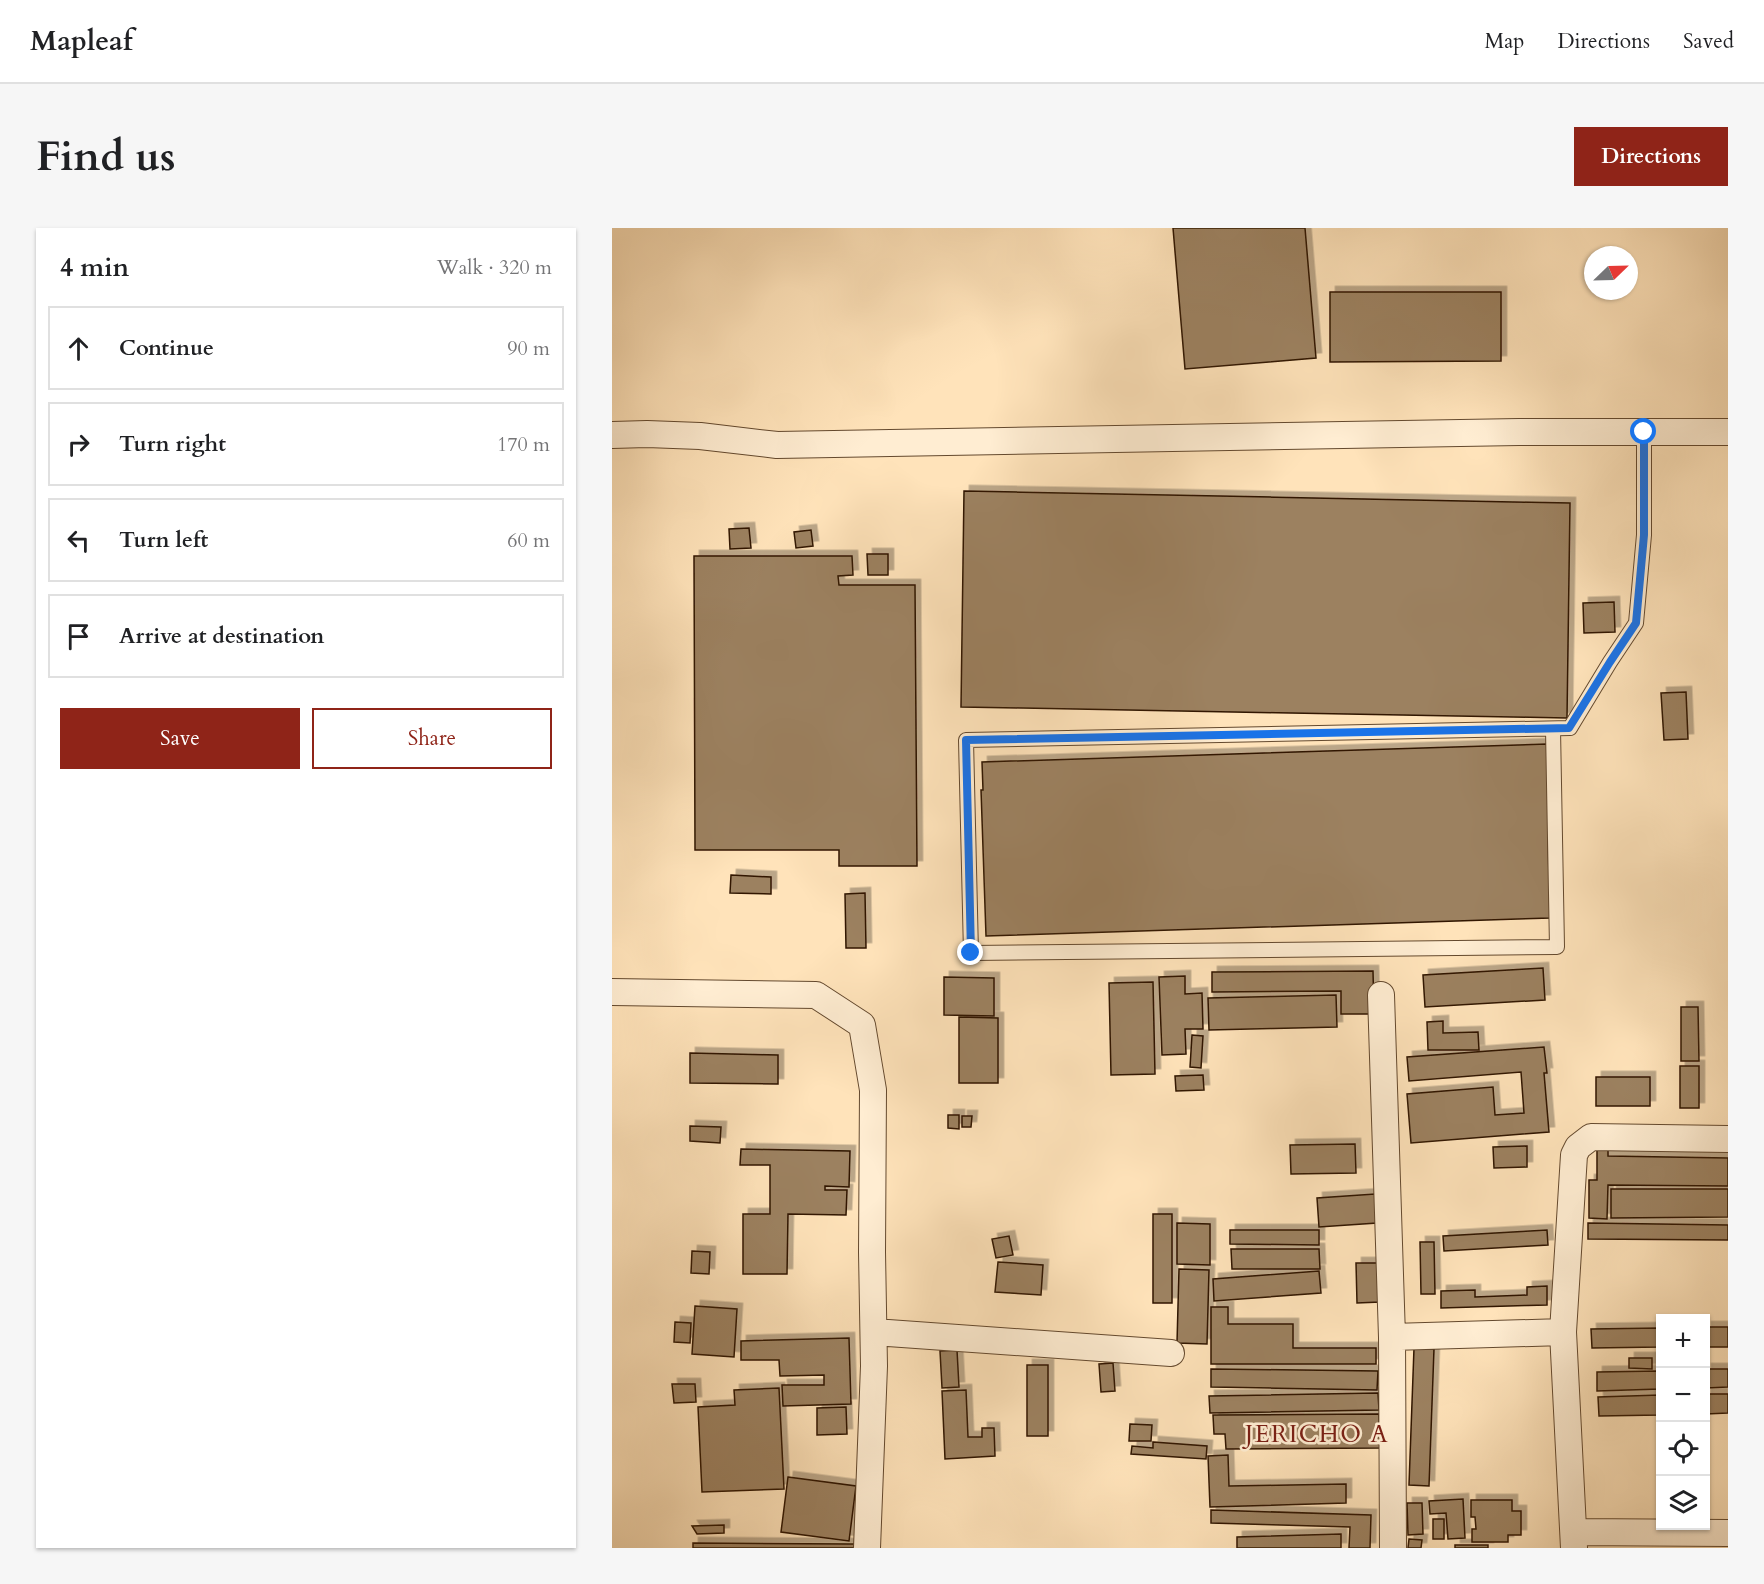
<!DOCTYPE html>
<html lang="en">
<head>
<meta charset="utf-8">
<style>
  body { margin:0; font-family:Cardo,serif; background:#f6f6f6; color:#202124 }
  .controls { position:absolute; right:18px; bottom:18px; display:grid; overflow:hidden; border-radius:0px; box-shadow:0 2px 4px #0004 }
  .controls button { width:54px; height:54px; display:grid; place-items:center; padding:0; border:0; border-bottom:2px solid #e0e0e0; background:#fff; color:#202124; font:30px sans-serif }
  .compass { position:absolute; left:972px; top:18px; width:54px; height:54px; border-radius:50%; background:#fff; box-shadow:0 2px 4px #0004; rotate:67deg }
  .stop { position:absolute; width:18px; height:18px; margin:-14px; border:4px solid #1a73e8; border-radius:50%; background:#fff }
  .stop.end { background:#1a73e8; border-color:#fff; box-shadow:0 2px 6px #0008 }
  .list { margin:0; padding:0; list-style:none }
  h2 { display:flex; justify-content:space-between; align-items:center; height:78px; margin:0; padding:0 24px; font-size:26px }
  h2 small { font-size:20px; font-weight:400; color:#757577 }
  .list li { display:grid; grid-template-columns:39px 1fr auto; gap:18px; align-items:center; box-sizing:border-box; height:84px; margin:0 12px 12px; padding:0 12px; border:2px solid #e0e0e0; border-radius:0px }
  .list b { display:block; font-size:22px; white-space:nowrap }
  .list em { font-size:20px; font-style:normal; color:#757577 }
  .actions { display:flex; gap:12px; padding:18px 24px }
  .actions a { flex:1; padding:14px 0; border:2px solid #8f2418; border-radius:0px; text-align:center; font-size:21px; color:#8f2418 }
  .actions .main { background:#8f2418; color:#fff }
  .icon { flex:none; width:33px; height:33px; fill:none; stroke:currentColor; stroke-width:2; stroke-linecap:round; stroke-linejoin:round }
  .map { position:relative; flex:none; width:1116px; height:1320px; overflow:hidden; border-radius:0px }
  header { display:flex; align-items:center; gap:36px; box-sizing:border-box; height:84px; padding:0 30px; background:#fff; border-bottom:2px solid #e0e0e0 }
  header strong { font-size:28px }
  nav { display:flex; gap:33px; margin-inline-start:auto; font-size:21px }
  .intro { display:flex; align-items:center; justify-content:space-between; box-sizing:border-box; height:144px; padding:0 36px }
  h1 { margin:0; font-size:42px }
  .button { padding:15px 27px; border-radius:0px; background:#8f2418; color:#fff; font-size:21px; font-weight:700 }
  main { display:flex; gap:36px; padding:0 36px }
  aside { flex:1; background:#fff; border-radius:0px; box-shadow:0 2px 4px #0004 }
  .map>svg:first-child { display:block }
  .building { fill:#9c8161; stroke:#301600; stroke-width:1.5; filter:url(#shadow) }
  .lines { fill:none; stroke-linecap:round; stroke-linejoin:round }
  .service-casing { stroke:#64492e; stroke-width:16 }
  .minor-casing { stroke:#64492e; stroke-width:28 }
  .service { stroke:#ffedd2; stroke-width:14 }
  .minor { stroke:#ffedd2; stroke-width:26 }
  .route { stroke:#1a73e8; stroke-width:8 }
  .labels { text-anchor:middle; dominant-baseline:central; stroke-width:5; stroke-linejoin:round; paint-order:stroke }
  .quarter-label { font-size:24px; letter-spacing:1.5px; fill:#7a1f14; stroke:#ffedd2 }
</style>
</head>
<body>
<header>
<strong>Mapleaf</strong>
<nav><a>Map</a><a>Directions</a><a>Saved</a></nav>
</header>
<div class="intro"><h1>Find us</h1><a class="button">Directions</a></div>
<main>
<aside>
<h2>4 min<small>Walk · 320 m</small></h2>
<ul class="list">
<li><svg class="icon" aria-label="ahead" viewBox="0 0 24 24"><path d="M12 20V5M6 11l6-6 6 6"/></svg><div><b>Continue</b></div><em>90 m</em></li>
<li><svg class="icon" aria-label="right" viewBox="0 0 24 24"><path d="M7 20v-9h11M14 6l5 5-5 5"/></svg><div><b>Turn right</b></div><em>170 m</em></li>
<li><svg class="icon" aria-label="left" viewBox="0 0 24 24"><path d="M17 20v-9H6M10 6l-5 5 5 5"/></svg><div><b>Turn left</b></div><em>60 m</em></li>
<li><svg class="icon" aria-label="arrive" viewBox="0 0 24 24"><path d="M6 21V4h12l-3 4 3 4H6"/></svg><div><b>Arrive at destination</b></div></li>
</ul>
<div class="actions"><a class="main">Save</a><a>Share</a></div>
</aside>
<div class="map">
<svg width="1116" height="1320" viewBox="0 0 1116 1320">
  <defs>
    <filter id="shadow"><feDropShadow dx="5.5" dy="-5.5" stdDeviation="0" flood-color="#0004"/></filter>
  </defs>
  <rect width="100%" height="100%" fill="#ffe3ba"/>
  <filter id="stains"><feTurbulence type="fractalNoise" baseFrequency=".00333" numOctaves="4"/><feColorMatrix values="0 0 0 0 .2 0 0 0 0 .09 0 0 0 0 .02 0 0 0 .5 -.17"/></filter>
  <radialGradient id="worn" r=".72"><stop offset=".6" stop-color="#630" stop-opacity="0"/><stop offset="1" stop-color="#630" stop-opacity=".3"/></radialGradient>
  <path class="building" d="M561,0H693L704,130L573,141Z
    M718,64H889V133L718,134Z
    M352,263L958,275L955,490L349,479Z
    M137,300L139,320L118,321L117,301Z
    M199,302L201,318L184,320L182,304Z
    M255,326H276V347H256Z
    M82,328H240L241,347L226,348L227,357H303L305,638H227V622H83Z
    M1002,374L1003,404L972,405L971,375Z
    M1074,464L1076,511L1052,512L1049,465Z
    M935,516L939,609H936L938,690L374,708L369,562H371L370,534Z
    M119,647L159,649V666L118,665Z
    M253,665L254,720H234L233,666Z
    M931,740L933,772L813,779L811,747Z
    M761,743L762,786H729V763L600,764V744Z
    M573,748V766L590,765L591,801H573L574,826L550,827L547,749Z
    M332,749L382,750V788L332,787Z
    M541,754L543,846L499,847L497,755Z
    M724,767L725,799L597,802L596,770Z
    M1069,779H1086L1087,833H1069Z
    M347,789L386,790V855H347Z
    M831,793V805L866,804L867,822H816L815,794Z
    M580,807L591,808L589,840L578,839Z
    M932,819L935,845H932L937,904L799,915L795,866L881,859L883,887L912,885L909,844L797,853L795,829Z
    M78,825L166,827V856L78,855Z
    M1068,838H1087V880H1068Z
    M591,847L592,862L564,863L563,848Z
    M984,849H1038V878H984Z
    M336,887H347V901L336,900Z
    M350,888H360L359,899H350Z
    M78,898L109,899L108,915L78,913Z
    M743,916L744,945L679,946L678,917Z
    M915,918V939L882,940L881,919Z
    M129,921L238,923L237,959L213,958V962H235L234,987L176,986L175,1046H131V986H158V937H128Z
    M985,921H996V928L1116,930V958L996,957L995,991L977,990V952H985Z
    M999,961H1116V989L999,990Z
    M763,966L765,995L707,999L705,970Z
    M541,986H560V1075H541Z
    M565,995L598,996V1037L565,1036Z
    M976,995L1116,997V1012L976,1011Z
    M618,1002H707V1017L618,1016Z
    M935,1002L936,1017L832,1023L831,1008Z
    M397,1008L401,1027L384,1030L380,1011Z
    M808,1014H822L823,1066H809Z
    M619,1021H707L708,1041H620Z
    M80,1023L98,1024L97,1046L79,1045Z
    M386,1034L431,1037L429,1067L383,1064Z
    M744,1035H767L768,1074L745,1075Z
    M567,1041L597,1042L595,1116L565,1115Z
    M707,1043L709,1065L602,1073L601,1051Z
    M935,1058V1077L829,1080V1063L863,1062V1069L915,1067V1059Z
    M83,1078L125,1081L122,1129L80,1126Z
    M599,1079H616V1096H681V1120H764V1136H599Z
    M63,1094L79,1095L78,1115L62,1114Z
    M1094,1099H1116V1119H1094Z
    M1048,1100V1119L980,1120L979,1101Z
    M237,1110L239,1176L171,1178L170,1157H212V1147L168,1148L167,1132H129V1113Z
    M802,1120L822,1121L817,1258L797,1257Z
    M345,1122L347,1159L330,1160L328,1123Z
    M1017,1130H1040V1141L1017,1140Z
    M501,1135L503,1163L489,1164L487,1136Z
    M415,1137H436V1208H415Z
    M599,1141L766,1143L765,1162L599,1159Z
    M1094,1141H1116V1159L1094,1160Z
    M1048,1143V1161L985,1163V1144Z
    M60,1156H83L84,1174L62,1175Z
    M167,1160L172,1261L90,1264L86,1179L123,1177L122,1162Z
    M354,1162L356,1209H370V1200H382L383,1228L333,1231L330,1163Z
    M766,1165L767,1182L598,1185L597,1168Z
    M1094,1166H1116V1185L1094,1186Z
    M1048,1167V1187L987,1188L986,1169Z
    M234,1179L235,1206L205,1207V1180Z
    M767,1186L768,1220L614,1221L613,1206H602L601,1187Z
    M518,1196L540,1197L539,1213H517Z
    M541,1214L595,1218L594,1231L519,1226L520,1218L541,1220Z
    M616,1227L617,1258L734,1256V1275L598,1279L596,1228Z
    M176,1249L244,1258L237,1313L169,1304Z
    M851,1271L853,1310L836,1311L834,1285L818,1286L817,1273Z
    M859,1272H900V1283H909V1307H896V1314H860V1301H864L863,1289H859Z
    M795,1275H810L811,1306L796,1307Z
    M599,1282L759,1287L758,1320H737L738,1299L599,1295Z
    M821,1291H832V1311H821Z
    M112,1297V1305L85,1306L80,1298Z
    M729,1306V1320H625V1309Z
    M797,1311L810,1312L809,1320H796Z
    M81,1315L243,1316V1320H81Z
    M843,1317H876V1320H843Z"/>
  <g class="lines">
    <defs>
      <path id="service" d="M941,501L945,719L359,725L354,512L958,500L998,434L1024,395L1032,307V204"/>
      <path id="minor" d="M0,207L35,206L88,208L165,217L907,204H1116
        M0,764L204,767L250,797L261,862L260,1024L262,1138L255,1320
        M769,767L780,1109
        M262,1104L559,1125
        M962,1304L1116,1305
        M781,1320L780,1109L951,1104
        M962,1320L951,1104L962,927L966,919L979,909L1116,911"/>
    </defs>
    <use href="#service" class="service-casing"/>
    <use href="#minor" class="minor-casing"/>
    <use href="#service" class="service"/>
    <use href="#minor" class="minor"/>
  </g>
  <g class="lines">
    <path class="route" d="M359,725L354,512L957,500L998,434L1024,395L1032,307V204"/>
  </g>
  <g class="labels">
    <g class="quarter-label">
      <text x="705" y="1206">JERICHO A</text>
    </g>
  </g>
  <rect width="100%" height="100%" filter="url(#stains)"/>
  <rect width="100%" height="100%" fill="url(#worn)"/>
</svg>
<div class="controls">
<button>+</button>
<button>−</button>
<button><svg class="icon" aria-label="locate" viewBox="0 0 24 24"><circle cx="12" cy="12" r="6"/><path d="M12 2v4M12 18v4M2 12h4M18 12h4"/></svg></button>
<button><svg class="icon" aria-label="layers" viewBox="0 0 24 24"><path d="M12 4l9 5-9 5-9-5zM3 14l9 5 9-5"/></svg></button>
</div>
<svg class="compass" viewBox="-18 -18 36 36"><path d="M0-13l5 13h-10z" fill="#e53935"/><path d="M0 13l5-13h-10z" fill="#757577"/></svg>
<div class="stop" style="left:1032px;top:204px"></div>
<div class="stop end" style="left:359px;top:725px"></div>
</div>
</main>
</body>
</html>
